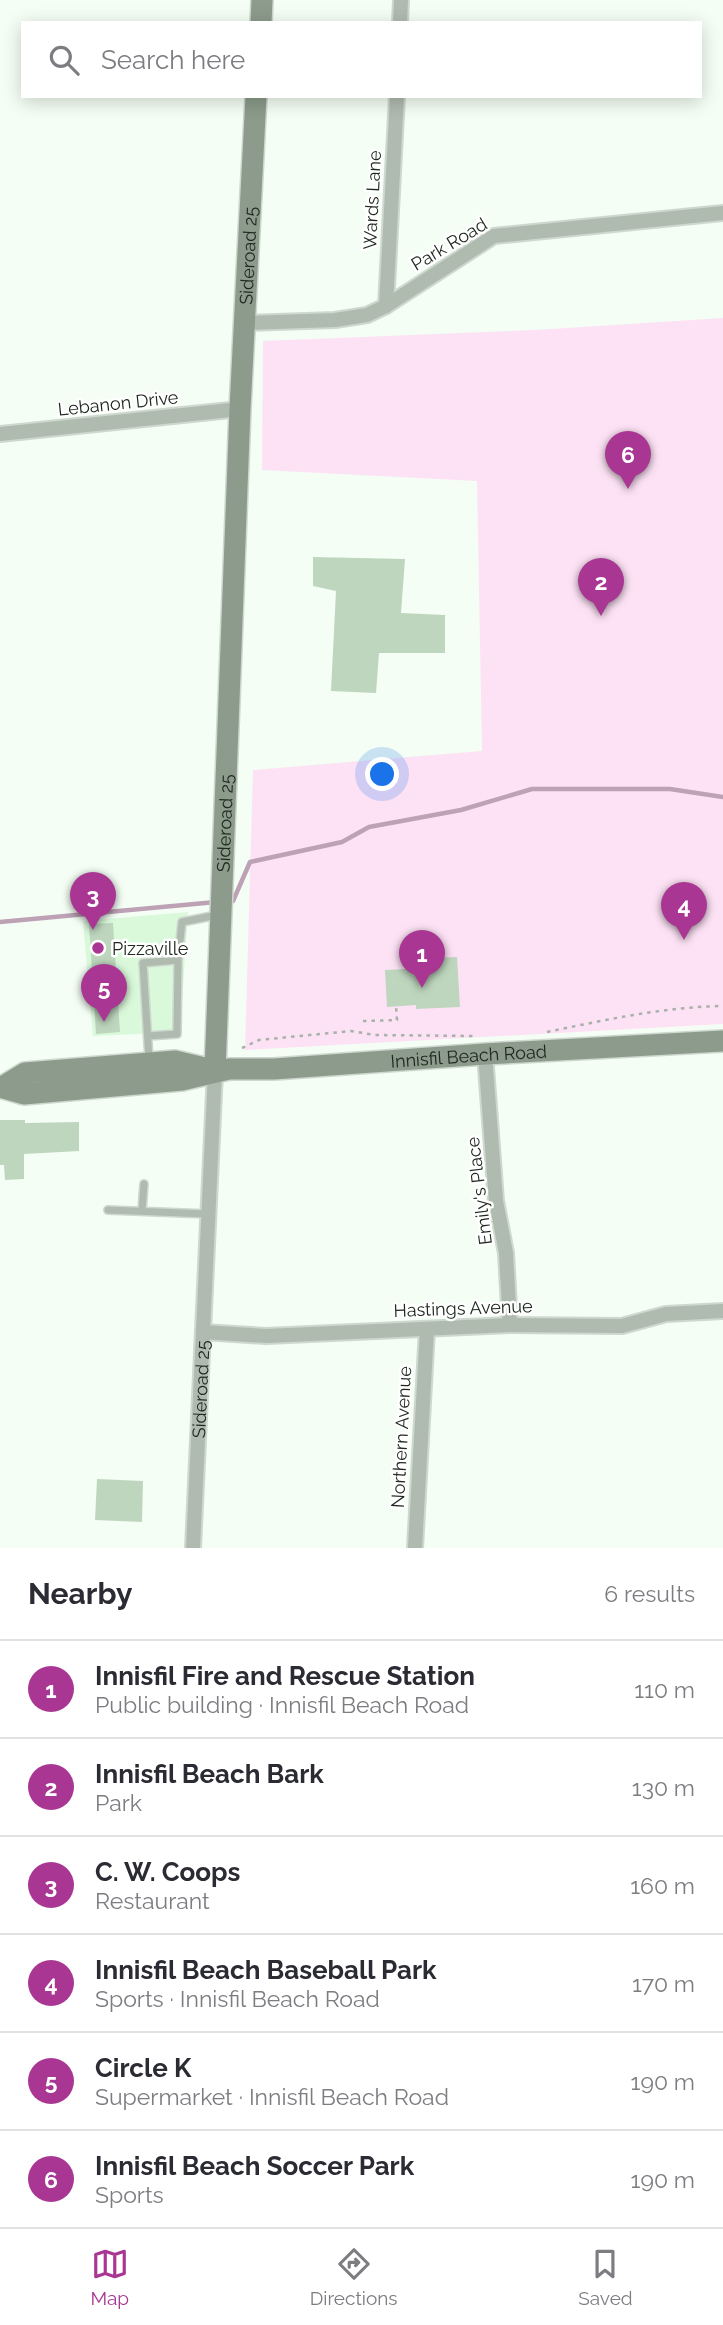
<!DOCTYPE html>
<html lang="en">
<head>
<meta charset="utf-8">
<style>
  body { margin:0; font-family:Raleway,sans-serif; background:#f7f7f7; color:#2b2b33 }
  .you { position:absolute; left:383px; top:775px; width:24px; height:24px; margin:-18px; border:5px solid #fff; border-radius:50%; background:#1a73e8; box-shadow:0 0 0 10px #1a73e833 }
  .badge { display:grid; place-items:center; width:46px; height:46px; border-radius:50%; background:#a83692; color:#fff; font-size:23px; font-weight:700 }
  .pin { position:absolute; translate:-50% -58px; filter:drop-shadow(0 2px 4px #0008) }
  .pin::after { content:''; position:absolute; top:37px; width:24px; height:21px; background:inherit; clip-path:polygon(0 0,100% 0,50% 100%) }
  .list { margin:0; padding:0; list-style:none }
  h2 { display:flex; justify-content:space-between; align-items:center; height:91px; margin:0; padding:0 28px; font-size:30px }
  h2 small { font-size:23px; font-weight:400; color:#7c7c81 }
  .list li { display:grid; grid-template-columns:46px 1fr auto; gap:21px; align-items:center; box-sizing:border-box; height:98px; padding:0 28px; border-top:2px solid #e1e1e2 }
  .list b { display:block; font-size:26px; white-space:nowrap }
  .list p { margin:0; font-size:23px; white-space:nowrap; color:#7c7c81 }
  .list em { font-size:23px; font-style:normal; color:#7c7c81 }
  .icon { flex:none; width:38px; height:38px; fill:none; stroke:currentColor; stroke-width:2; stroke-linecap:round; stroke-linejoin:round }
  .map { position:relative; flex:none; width:723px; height:1548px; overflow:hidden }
  .search { position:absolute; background:#fff; box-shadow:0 4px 18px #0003; left:21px; right:21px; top:21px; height:77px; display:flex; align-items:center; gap:18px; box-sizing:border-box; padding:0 24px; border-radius:0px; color:#7c7c81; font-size:26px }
  .sheet { height:679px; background:#fff }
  nav { display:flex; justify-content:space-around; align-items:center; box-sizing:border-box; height:98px; border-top:2px solid #e1e1e2; background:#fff; font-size:19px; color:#7c7c81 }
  nav a { display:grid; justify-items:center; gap:4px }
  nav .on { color:#a83692 }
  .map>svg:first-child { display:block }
  .built { fill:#daf9db }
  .park { fill:#fde2f5 }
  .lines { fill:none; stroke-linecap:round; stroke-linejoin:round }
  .stream { stroke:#bda1b5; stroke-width:4.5 }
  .building { fill:#bed6be }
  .lane-casing { stroke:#ced8ce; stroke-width:10 }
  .street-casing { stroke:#ced8ce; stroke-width:18 }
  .secondary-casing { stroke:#ced8ce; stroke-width:24 }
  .path { stroke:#a8b2a8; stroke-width:2.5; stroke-dasharray:3.5 5; stroke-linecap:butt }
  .lane { stroke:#b0bbb0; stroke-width:7 }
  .street { stroke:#b0bbb0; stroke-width:14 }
  .secondary { stroke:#8c9b8c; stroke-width:21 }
  .poi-dot { fill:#a83692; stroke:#fff; stroke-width:2.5 }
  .labels { text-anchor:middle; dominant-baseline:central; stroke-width:5; stroke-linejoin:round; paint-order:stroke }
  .street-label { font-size:18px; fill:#202920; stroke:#fff }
  .poi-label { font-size:18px; fill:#202920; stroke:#fff; text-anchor:start }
</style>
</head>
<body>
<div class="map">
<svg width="723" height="1548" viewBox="0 0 723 1548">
  <rect width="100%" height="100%" fill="#f4fef4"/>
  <path class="built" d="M188,912L180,1032L93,1036L83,921Z"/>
  <path class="park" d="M723,318V1024L245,1050L253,770L482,751L477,481L262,470L263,341L535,330Z"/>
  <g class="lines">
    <path class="stream" d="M228,901H233L250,862L342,842L369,827L461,810L532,789H670L723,797
      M0,922L216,902"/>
  </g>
  <path class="building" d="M313,557L405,559L401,613L445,615V653H379L376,693L331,691L336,591L313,586Z
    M113,923L120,1032L96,1034L89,924Z
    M457,957L460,1007L416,1009V1005L387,1007L385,970L407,969V959Z
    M0,1120H25V1123L79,1122V1151L24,1154V1179L5,1180L4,1165H0Z
    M97,1479L143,1481L142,1522L95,1520Z"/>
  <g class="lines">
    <defs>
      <path id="lane" d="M148,1036L177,1034L178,960
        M149,1059L143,963L178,960L182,922L217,915
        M108,1210L208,1214
        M142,1211L144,1184"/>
      <g id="street">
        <path d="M400,23L401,0"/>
        <path d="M386,306L397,96"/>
        <path d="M244,323L335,320L367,315L386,306L494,236L723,213"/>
        <path d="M0,434L240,409"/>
        <path d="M485,1054L496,1201L506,1253L510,1325"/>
        <path d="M203,1332L266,1336L510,1325L622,1326L666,1314L723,1311"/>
        <path id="s1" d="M193,1548L215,1071"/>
        <path d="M415,1548L427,1329"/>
      </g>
      <g id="secondary">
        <path d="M261,23L262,0"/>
        <path id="s2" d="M215,1071L240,409L256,96"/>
        <path id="s3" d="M0,1087L24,1094L182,1080L229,1069H274L485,1054L723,1041"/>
        <path d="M2,1087L25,1073L175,1061L213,1070"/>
      </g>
    </defs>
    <use href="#lane" class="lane-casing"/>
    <use href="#street" class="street-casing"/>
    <use href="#secondary" class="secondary-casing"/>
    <path class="path" d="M363,1021L397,1020L396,1006
      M547,1032C605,1020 663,1007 723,1006
      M242,1048L259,1040L351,1031L375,1035L474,1036"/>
    <use href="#lane" class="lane"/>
    <use href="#street" class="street"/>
    <use href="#secondary" class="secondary"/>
  </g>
  <circle class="poi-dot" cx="98" cy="948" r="7"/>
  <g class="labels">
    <g class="street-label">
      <text transform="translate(372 200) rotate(-87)">Wards Lane</text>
      <text transform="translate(449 244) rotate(-31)">Park Road</text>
      <text stroke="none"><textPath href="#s2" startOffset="816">Sideroad 25</textPath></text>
      <text transform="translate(118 403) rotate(-6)">Lebanon Drive</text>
      <text stroke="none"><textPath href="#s2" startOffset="248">Sideroad 25</textPath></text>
      <text stroke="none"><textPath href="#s3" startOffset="472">Innisfil Beach Road</textPath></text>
      <text transform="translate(479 1191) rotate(-97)">Emily's Place</text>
      <text transform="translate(463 1308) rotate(-2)">Hastings Avenue</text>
      <text stroke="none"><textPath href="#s1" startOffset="159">Sideroad 25</textPath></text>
      <text transform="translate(401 1437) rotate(-87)">Northern Avenue</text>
    </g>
    <g class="poi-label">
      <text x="112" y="948">Pizzaville</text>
    </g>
  </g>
</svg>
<div class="you"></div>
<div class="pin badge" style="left:422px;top:988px">1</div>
<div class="pin badge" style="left:601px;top:616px">2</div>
<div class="pin badge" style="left:93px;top:930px">3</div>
<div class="pin badge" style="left:684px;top:940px">4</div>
<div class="pin badge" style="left:104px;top:1022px">5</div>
<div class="pin badge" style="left:628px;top:489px">6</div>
<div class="search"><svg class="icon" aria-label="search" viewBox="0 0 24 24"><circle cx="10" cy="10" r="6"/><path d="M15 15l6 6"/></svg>Search here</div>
</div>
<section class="sheet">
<h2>Nearby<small>6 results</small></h2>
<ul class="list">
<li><span class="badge">1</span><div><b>Innisfil Fire and Rescue Station</b><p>Public building · Innisfil Beach Road</p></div><em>110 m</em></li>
<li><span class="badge">2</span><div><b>Innisfil Beach Bark</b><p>Park</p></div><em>130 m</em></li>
<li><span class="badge">3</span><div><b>C. W. Coops</b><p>Restaurant</p></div><em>160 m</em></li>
<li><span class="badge">4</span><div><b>Innisfil Beach Baseball Park</b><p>Sports · Innisfil Beach Road</p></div><em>170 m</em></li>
<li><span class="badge">5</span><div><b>Circle K</b><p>Supermarket · Innisfil Beach Road</p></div><em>190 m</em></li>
<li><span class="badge">6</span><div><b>Innisfil Beach Soccer Park</b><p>Sports</p></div><em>190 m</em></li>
</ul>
</section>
<nav>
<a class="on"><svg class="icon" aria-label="map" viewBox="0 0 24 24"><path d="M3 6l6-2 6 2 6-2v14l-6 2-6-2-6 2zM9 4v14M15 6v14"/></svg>Map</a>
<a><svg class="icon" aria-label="directions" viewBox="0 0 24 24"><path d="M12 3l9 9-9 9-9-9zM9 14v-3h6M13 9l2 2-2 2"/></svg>Directions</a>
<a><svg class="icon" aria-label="saved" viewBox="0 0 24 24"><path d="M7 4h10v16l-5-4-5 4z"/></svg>Saved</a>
</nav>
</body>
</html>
